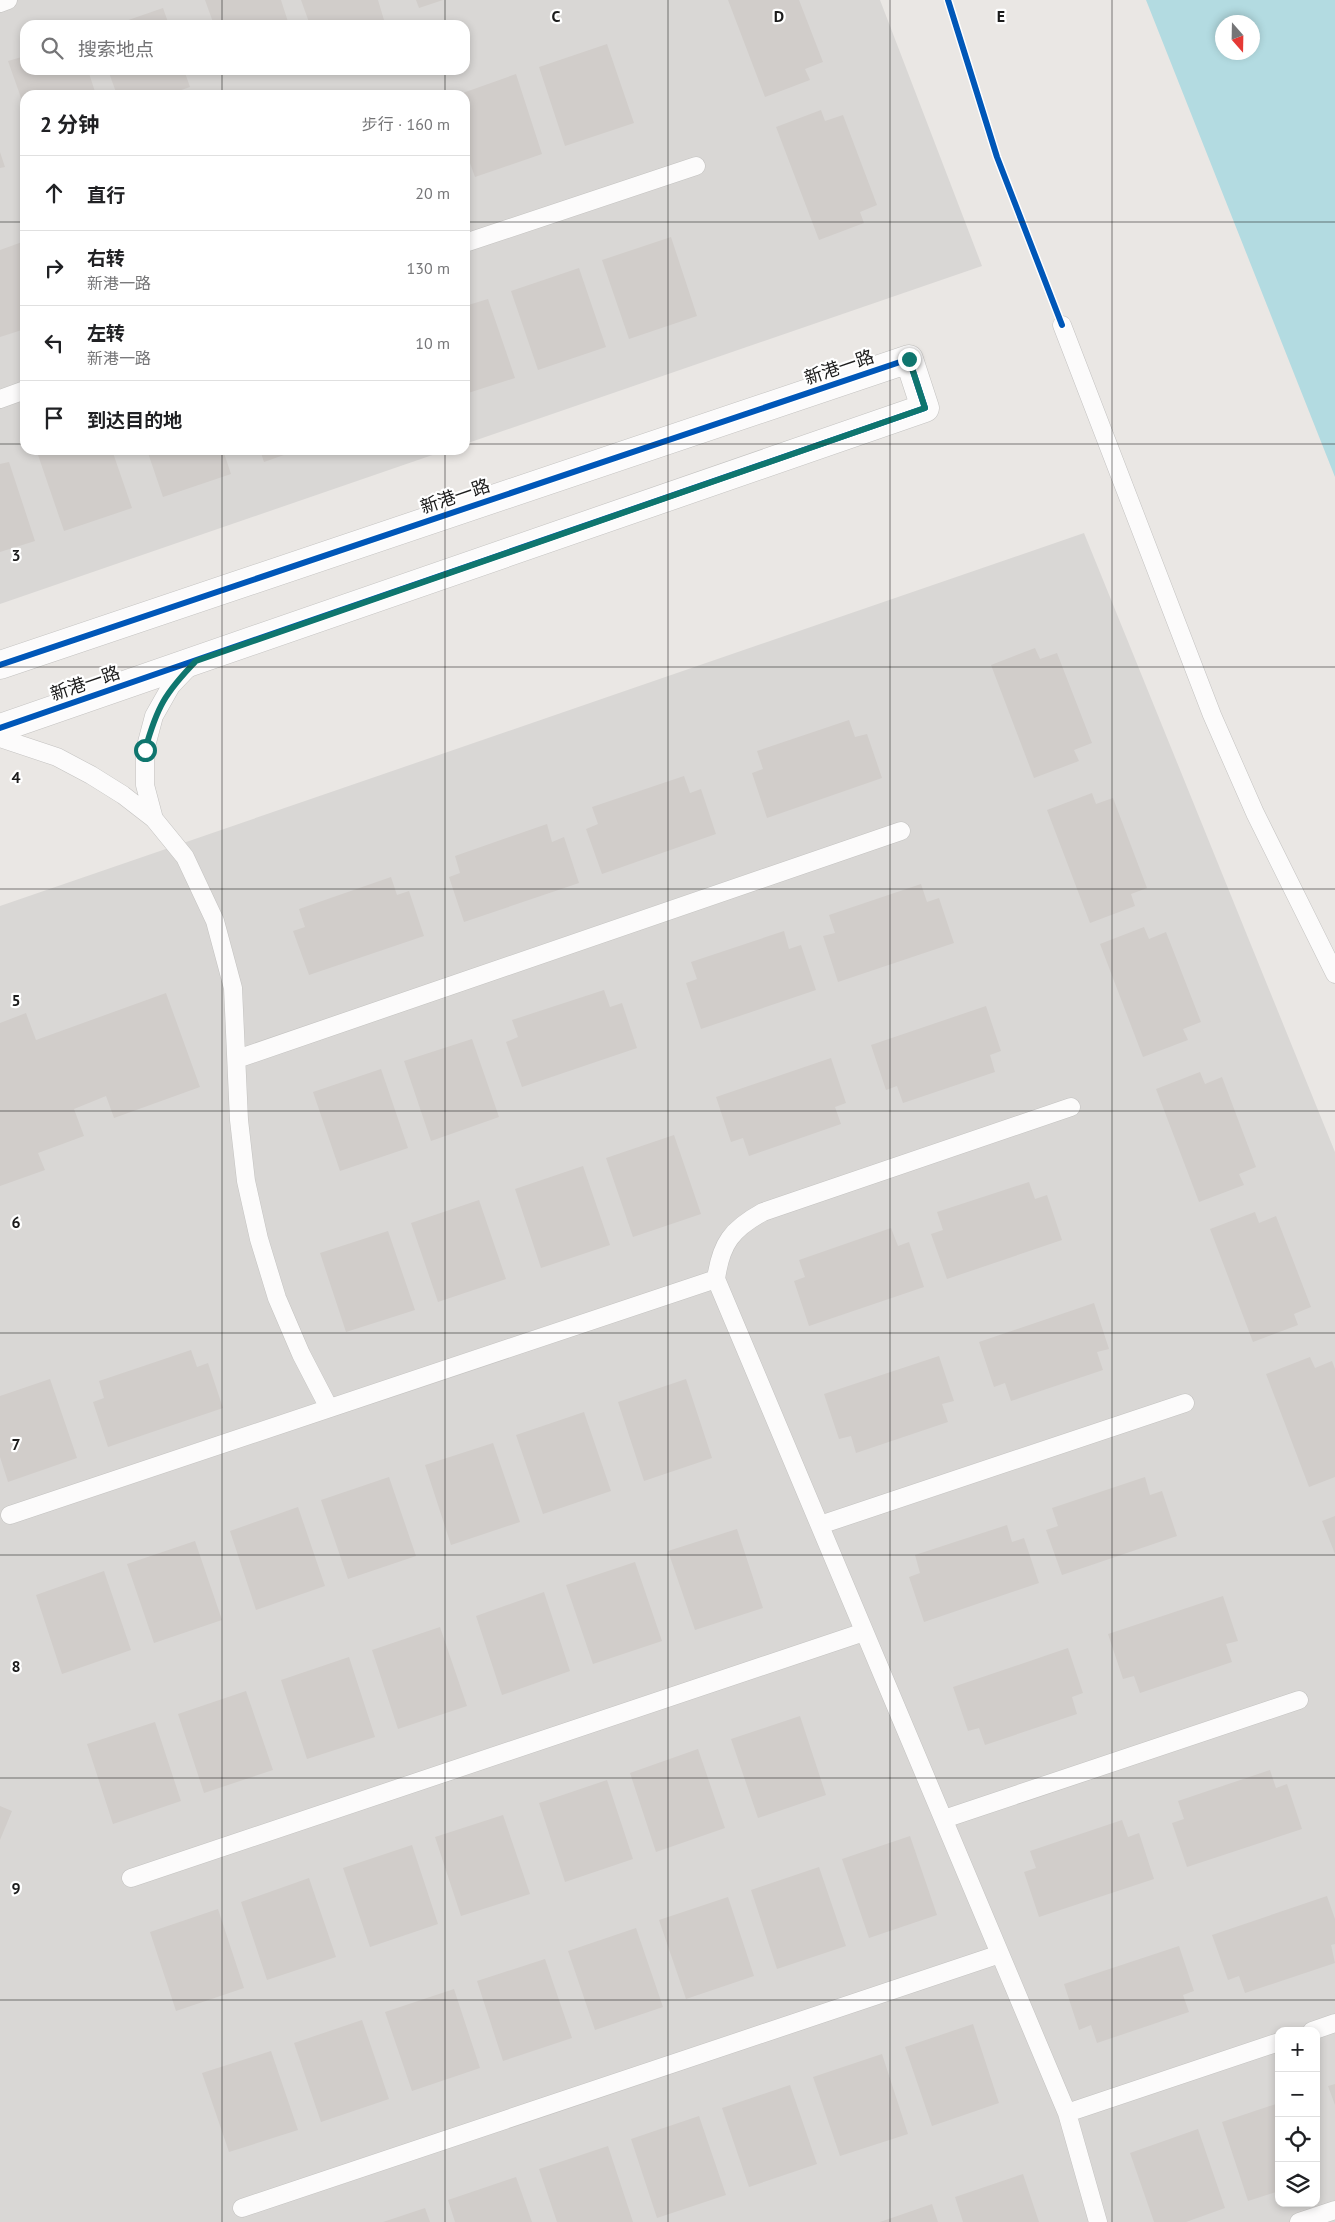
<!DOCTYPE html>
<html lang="zh">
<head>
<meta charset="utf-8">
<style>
  body { margin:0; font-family:"PT Sans","Noto Sans SC",sans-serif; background:#f6f6f6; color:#202124 }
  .controls { position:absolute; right:15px; bottom:15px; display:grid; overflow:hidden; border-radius:10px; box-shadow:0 2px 8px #0003 }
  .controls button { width:45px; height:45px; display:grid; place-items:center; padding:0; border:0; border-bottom:1px solid #e0e0e0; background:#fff; color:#202124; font:25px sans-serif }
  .compass { position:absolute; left:1215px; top:15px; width:45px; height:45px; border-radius:50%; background:#fff; box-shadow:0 2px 8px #0003; rotate:160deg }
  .stop { position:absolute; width:15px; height:15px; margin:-11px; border:4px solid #0f766e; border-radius:50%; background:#fff }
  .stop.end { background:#0f766e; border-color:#fff; box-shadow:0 1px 5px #0008 }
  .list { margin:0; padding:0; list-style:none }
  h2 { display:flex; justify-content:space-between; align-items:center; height:65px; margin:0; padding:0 20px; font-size:21px }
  h2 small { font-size:16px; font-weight:400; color:#757577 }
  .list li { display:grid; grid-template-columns:32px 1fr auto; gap:15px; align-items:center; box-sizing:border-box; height:75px; padding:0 20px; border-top:1px solid #e0e0e0 }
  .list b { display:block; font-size:19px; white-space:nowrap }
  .list p { margin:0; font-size:16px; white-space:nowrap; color:#757577 }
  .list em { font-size:16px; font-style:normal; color:#757577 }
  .icon { flex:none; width:28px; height:28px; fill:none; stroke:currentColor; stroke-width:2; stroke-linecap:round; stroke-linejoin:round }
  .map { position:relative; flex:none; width:1335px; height:2222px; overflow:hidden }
  .search { position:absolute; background:#fff; box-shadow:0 2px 8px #0003; left:20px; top:20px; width:450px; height:55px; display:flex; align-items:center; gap:12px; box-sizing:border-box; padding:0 18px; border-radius:15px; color:#757577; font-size:19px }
  .panel { position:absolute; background:#fff; box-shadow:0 2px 8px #0003; left:20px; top:90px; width:450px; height:365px; border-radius:15px }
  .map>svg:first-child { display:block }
  .residential { fill:#d9d7d5; fill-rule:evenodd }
  .water { fill:#b3dbe1; fill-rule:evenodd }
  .building { fill:#d1cdca }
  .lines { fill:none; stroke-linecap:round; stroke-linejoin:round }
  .service-casing { stroke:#c3c2c0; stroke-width:19 }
  .tertiary-casing { stroke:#c3c2c0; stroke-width:29 }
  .service { stroke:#fcfbfb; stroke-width:18 }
  .tertiary { stroke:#fcfbfb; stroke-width:28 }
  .cycleway-casing { stroke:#fff; stroke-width:9 }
  .cycleway { stroke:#0057b8; stroke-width:6 }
  .route { stroke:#0f766e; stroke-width:6 }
  .grid { fill:none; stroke:#1c1c1c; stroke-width:1; stroke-opacity:0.55 }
  .labels { text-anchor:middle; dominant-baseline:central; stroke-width:4.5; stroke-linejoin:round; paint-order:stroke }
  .street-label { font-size:18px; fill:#1c1c1c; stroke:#fff }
  .grid-label { font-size:16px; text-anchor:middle; font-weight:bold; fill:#1c1c1c; stroke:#fff; stroke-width:4.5; stroke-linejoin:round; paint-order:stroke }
</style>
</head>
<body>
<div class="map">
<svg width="1335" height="2222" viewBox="0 0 1335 2222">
  <rect width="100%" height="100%" fill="#eae7e4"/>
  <path class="residential" d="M0,0H880L982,266L465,444V95H25V450H447L0,604ZM25,25H465V70H25Z
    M1084,533L1335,1152V2222H0V906ZM1279,2031H1316V2203H1279Z"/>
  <path class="water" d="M1146,0H1335V477ZM1222,22H1252V52H1222Z"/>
  <path class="building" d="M205,0H281L289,25H214Z
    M301,0H378L384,20L370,25H310Z
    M416,0H443L419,8Z
    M728,0H799L823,62L805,69L810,80L765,97Z
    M163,8L169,25H114Z
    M607,44L634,123L565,146L539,67Z
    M25,56V70H88L96,95H25V109L8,61Z
    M108,70H184L190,87L167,95H117Z
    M516,74L542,154L475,177L465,149V95H457Z
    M821,110L825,121L843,115L877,205L860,212L864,223L819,240L776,127Z
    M0,152L5,167L0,168Z
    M671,237L697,316L629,339L602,260Z
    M25,241V329L0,337V250Z
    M579,268L606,347L538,370L511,291Z
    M488,299L515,378L465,394V306Z
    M43,450H112L132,508L64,531L37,452Z
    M147,450H223L231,474L163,497Z
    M260,450H298L264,462Z
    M9,462L35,541L0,552V464Z
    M1035,648L1040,659L1057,653L1092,743L1074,750L1079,761L1034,778L991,665Z
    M849,720L855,737L867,734L882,778L767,818L752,773L763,769L757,751Z
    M684,776L690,793L701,789L716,834L602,874L586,829L598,824L592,807Z
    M1092,793L1096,804L1113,798L1147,888L1131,894L1135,906L1090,923L1047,810Z
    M547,824L552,842L564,837L579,883L464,922L449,877L460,873L455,856Z
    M391,877L397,895L409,891L424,936L309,975L293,931L305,927L299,909Z
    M921,884L927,902L939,898L954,943L838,982L823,936L835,933L829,915Z
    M1144,927L1149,939L1166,932L1201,1022L1183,1029L1188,1040L1143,1057L1100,944Z
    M784,931L789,949L801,945L816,990L701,1029L686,983L697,979L691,962Z
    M604,990L610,1007L622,1003L637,1048L522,1087L506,1042L518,1037L512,1020Z
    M166,993L200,1087L114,1118L106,1096L74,1109L84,1136L38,1153L45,1170L0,1186V1023L26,1013L36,1040Z
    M986,1006L1001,1051L990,1055L995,1072L903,1103L897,1086L886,1090L871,1045Z
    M472,1039L499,1117L431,1141L404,1061Z
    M831,1058L846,1103L835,1107L841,1124L749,1156L743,1138L731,1142L716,1097Z
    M381,1069L408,1148L340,1171L313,1092Z
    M1200,1072L1205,1084L1222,1077L1256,1167L1239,1174L1244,1185L1199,1202L1156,1089Z
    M674,1135L701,1214L633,1237L606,1158Z
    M583,1166L610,1245L541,1268L515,1189Z
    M1029,1182L1035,1199L1047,1195L1062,1240L947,1279L931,1234L943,1230L937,1212Z
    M479,1200L506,1279L438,1302L411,1223Z
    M1255,1212L1259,1223L1276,1216L1311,1307L1294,1314L1298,1325L1253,1342L1210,1229Z
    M891,1228L898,1246L909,1242L924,1287L809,1326L794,1281L805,1277L799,1260Z
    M388,1231L415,1310L346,1332L320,1253Z
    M1094,1303L1109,1349L1097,1352L1103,1370L1011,1401L1005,1383L994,1387L979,1342Z
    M191,1350L197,1367L208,1363L223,1408L108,1447L93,1402L104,1398L99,1381Z
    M939,1356L954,1401L942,1404L948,1422L856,1453L851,1436L839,1439L824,1394Z
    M1310,1357L1315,1368L1332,1361L1335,1369V1477L1309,1487L1266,1374Z
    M50,1379L77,1458L8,1482L0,1457V1396Z
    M686,1379L712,1458L644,1481L618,1402Z
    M584,1412L611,1491L543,1514L516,1435Z
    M493,1443L520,1522L451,1545L425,1465Z
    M389,1477L416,1556L348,1579L321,1500Z
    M1145,1477L1150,1495L1162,1491L1177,1536L1062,1575L1046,1530L1058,1526L1052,1508Z
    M298,1507L325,1586L256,1610L230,1531Z
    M1335,1516V1554L1322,1521Z
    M1007,1525L1012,1542L1024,1538L1039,1583L924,1622L909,1577L920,1573L915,1555Z
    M737,1529L763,1608L695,1630L668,1551Z
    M195,1541L222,1620L154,1643L127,1564Z
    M635,1562L662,1641L593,1664L566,1585Z
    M104,1571L131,1650L62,1674L36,1595Z
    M544,1592L570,1671L502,1695L476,1616Z
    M1223,1596L1238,1641L1226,1644L1232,1662L1140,1693L1134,1676L1123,1679L1108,1634Z
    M440,1627L467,1706L398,1729L372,1650Z
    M1068,1648L1083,1693L1072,1697L1077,1714L985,1745L979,1728L968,1731L953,1687Z
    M349,1657L375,1737L307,1759L281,1680Z
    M246,1691L273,1770L204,1793L178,1714Z
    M800,1716L826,1795L758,1818L731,1739Z
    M155,1722L181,1801L113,1824L87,1744Z
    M698,1749L725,1828L656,1852L630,1773Z
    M1270,1770L1276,1788L1287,1784L1302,1829L1187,1867L1172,1823L1184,1819L1178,1801Z
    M607,1780L633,1859L565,1882L539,1803Z
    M0,1806L12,1811L0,1840Z
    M503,1815L530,1894L461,1916L435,1837Z
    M1122,1820L1128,1837L1139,1833L1154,1879L1039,1917L1024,1872L1036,1868L1030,1851Z
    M910,1836L937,1915L869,1938L842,1859Z
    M412,1845L438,1924L370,1947L343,1868Z
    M819,1867L846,1946L777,1969L751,1890Z
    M309,1878L336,1957L267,1980L241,1902Z
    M1327,1896L1335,1919V1944L1331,1945L1335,1963L1245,1993L1239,1976L1228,1980L1212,1935Z
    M728,1897L754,1976L686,1999L659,1920Z
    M218,1909L244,1988L176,2011L150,1932Z
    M636,1928L663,2007L595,2030L568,1951Z
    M1179,1946L1194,1991L1183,1995L1189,2012L1097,2043L1091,2025L1079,2030L1064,1984Z
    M545,1959L572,2038L503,2061L477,1981Z
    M454,1989L480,2068L412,2091L385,2012Z
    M362,2020L389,2099L321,2122L294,2043Z
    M973,2024L999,2103L932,2126L905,2047Z
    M271,2051L298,2130L229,2152L202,2073Z
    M882,2054L908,2134L840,2156L813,2077Z
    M1335,2084V2105L1328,2086Z
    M790,2085L817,2164L749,2187L722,2108Z
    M1279,2103V2191L1248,2201L1222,2122Z
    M699,2116L726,2195L657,2218L631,2139Z
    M1198,2129L1225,2208L1186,2222H1154L1130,2153Z
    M608,2146L633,2222H557L539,2169Z
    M1023,2174L1039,2222H963L955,2197Z
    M516,2177L532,2222H455L448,2200Z
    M932,2204L938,2222H880Z
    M425,2208L430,2222H383Z"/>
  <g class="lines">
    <defs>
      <path id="service" d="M0,3L8,0
        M465,243L696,166
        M1062,325L1212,715L1255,813L1335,974
        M0,399L25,390
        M0,738L57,757L91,775L123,795L154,819L185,857L215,921L233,988L239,1120L246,1181L259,1239L277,1298L301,1354L329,1408
        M154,819L145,785V750L154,716L171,686L192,664
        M237,1059L901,831
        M716,1279C721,1243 732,1229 763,1212L1071,1107
        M10,1515L716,1279L1067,2113L1098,2222
        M820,1525L1185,1403
        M944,1819L1299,1700
        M131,1878L864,1632
        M1312,2031L1335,2023
        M1067,2113L1279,2042
        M242,2208L1000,1954
        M1299,2222L1335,2210"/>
      <path id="tertiary" d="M0,665L909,359L925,408L0,728"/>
    </defs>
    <use href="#service" class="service-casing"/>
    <use href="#tertiary" class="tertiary-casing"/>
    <use href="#service" class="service"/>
    <use href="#tertiary" class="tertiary"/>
    <defs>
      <path id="cycleway" d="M948,0L997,157L1062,325
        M0,665L909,359L925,408L0,728"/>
    </defs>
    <use href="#cycleway" class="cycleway-casing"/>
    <use href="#cycleway" class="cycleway"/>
  </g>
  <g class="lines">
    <path class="route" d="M145,750C157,707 165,693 196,661L925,408L909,359"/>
  </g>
  <path class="grid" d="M222,0V25M445,0V25M668,0V2222M890,0V2222M1112,0V2222M222,70V95M445,70V95M0,222H25M465,222H1335M0,444H25M465,444H1335M222,450V2222M445,450V2222M0,667H1335M0,889H1335M0,1111H1335M0,1333H1335M0,1555H1335M0,1778H1335M0,2000H1335"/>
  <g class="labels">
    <g class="street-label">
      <text transform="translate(839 367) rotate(-19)">新港一路</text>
      <text transform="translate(455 496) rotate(-19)">新港一路</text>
      <text transform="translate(85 683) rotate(-19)">新港一路</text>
    </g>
  </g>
  <g class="grid-label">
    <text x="556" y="22">C</text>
    <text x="779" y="22">D</text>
    <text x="1001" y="22">E</text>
    <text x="16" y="561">3</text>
    <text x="16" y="783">4</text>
    <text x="16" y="1006">5</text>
    <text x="16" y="1228">6</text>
    <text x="16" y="1450">7</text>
    <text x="16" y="1672">8</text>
    <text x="16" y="1894">9</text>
  </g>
</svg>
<div class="controls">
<button>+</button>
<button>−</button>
<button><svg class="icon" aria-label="locate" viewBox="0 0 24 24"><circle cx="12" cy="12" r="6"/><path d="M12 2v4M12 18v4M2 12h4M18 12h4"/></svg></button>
<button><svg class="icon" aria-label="layers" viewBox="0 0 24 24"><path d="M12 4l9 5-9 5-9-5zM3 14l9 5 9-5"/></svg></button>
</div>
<svg class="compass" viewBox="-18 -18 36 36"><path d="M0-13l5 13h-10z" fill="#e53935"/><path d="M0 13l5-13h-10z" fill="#757577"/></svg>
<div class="stop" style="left:145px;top:750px"></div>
<div class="stop end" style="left:909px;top:359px"></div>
<div class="search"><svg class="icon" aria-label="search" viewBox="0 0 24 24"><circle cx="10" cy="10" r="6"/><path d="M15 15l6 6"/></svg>搜索地点</div>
<section class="panel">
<h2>2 分钟<small>步行 · 160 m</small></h2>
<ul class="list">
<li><svg class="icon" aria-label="ahead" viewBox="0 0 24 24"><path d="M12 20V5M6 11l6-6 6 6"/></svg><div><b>直行</b></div><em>20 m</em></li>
<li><svg class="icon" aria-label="right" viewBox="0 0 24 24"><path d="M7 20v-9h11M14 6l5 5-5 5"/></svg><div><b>右转</b><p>新港一路</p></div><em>130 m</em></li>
<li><svg class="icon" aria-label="left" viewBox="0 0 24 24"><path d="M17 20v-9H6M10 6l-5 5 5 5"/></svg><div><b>左转</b><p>新港一路</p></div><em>10 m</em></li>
<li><svg class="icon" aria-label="arrive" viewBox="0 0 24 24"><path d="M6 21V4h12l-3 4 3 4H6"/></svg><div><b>到达目的地</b></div></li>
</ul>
</section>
</div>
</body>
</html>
